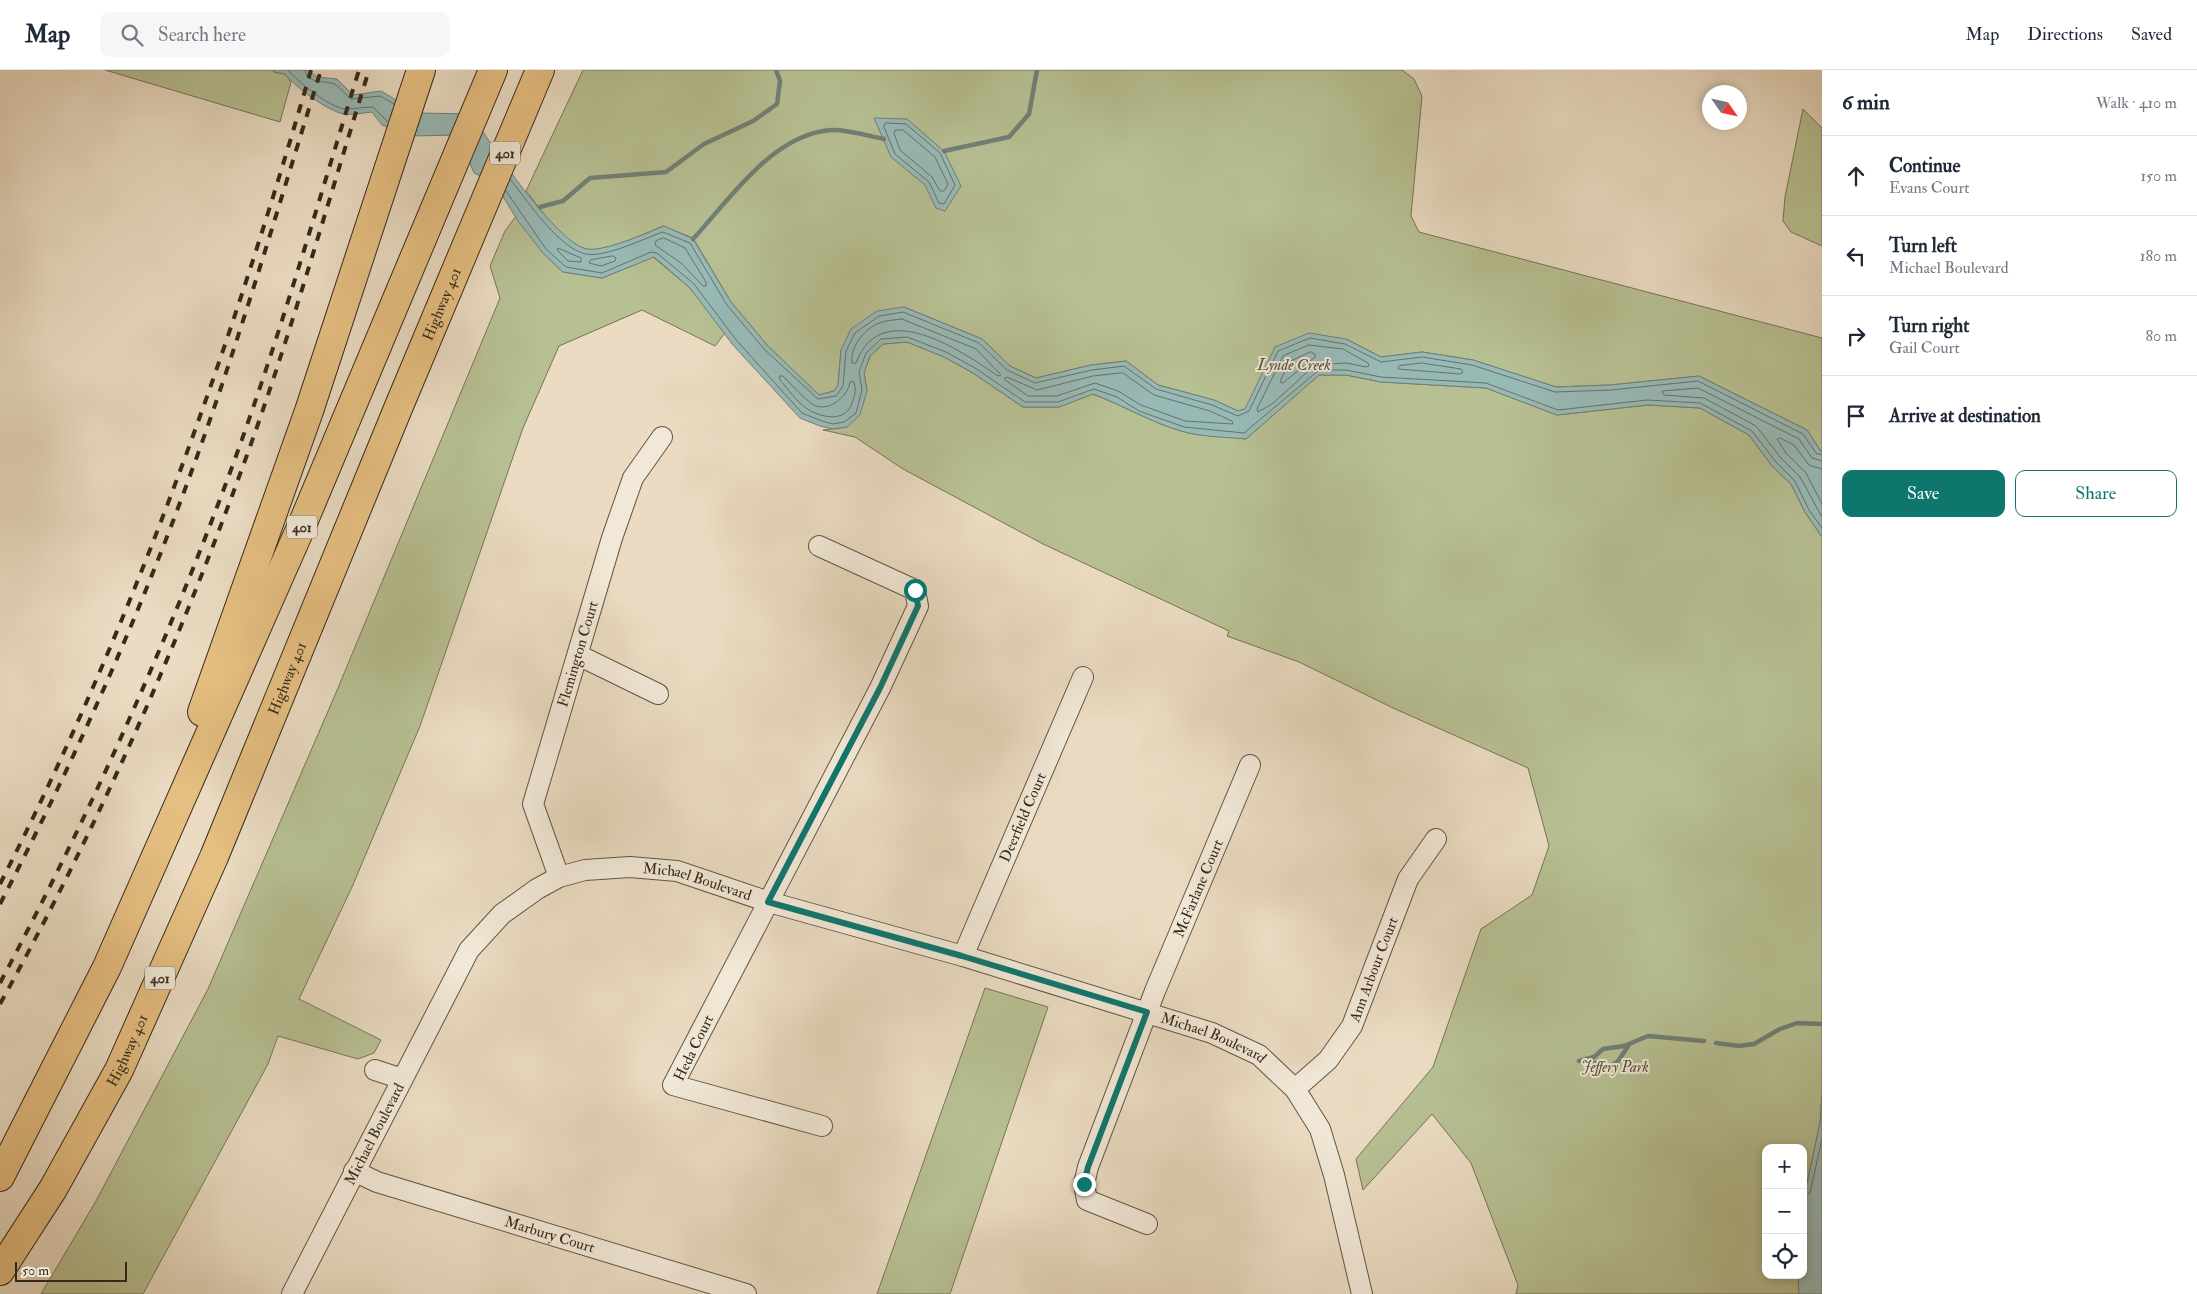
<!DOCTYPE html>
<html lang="en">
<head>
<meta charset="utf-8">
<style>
  body { margin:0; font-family:"IM FELL Double Pica",serif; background:#f6f6f7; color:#1f2937 }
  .controls { position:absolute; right:15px; bottom:15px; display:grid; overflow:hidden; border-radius:10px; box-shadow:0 2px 8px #0003 }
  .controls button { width:45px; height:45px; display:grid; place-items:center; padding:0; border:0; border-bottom:1px solid #e0e1e3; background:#fff; color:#1f2937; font:25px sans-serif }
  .compass { position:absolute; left:1702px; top:15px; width:45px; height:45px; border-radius:50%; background:#fff; box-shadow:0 2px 8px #0003; rotate:124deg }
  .scale { position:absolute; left:15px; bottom:12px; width:112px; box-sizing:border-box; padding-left:5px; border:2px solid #362918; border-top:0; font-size:14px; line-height:18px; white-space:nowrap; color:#362918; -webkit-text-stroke:4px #f1e8d7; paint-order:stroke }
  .stop { position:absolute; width:15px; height:15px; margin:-11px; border:4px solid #0f766e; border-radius:50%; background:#fff }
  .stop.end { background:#0f766e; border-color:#fff; box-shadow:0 1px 5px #0008 }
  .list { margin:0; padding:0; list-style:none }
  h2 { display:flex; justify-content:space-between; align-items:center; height:65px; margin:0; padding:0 20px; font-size:21px }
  h2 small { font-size:16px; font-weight:400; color:#747a83 }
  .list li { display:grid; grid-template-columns:32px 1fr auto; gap:15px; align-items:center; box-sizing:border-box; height:80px; padding:0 20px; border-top:1px solid #e0e1e3 }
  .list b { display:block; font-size:19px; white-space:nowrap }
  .list p { margin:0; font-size:16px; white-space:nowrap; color:#747a83 }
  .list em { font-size:16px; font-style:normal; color:#747a83 }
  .actions { display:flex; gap:10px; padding:15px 20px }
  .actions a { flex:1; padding:11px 0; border:1px solid #0f766e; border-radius:10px; text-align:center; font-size:18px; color:#0f766e }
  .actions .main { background:#0f766e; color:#fff }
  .icon { flex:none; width:28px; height:28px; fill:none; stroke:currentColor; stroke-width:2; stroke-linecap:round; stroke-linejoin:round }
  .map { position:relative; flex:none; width:1822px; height:1224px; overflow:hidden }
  header { display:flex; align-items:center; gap:30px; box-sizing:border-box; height:70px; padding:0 25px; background:#fff; border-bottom:1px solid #e0e1e3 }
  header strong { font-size:24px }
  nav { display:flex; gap:28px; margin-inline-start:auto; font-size:18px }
  .search { width:350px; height:45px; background:#f6f6f7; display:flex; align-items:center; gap:12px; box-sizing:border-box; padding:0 18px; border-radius:10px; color:#747a83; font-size:19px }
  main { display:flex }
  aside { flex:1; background:#fff }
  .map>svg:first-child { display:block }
  .green { fill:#b7c093; stroke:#767456 }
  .water { fill:#98bab7; stroke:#718077 }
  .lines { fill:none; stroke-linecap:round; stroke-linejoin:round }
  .shore { stroke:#677268; stroke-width:1 }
  .stream { stroke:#718077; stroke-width:4.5 }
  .minor-casing { stroke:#635642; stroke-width:22 }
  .highway-casing { stroke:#362918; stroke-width:30 }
  .minor { stroke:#f1e8d7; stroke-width:20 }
  .highway { stroke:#e5be81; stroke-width:28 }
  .rail { stroke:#362918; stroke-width:4; stroke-dasharray:9 9; stroke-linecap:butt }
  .route { stroke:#0f766e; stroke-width:6 }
  .labels { text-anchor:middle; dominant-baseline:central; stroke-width:4; stroke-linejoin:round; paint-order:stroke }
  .shield { fill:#f1e8d7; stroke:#6e6251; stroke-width:1 }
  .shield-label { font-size:14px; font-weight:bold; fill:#362918 }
  .street-label { font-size:15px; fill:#362918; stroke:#f1e8d7 }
  .park-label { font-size:15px; font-style:italic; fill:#564f37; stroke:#f1e8d7 }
  .water-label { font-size:16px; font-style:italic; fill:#4e4d40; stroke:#f1e8d7 }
</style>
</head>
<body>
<header>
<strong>Map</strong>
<div class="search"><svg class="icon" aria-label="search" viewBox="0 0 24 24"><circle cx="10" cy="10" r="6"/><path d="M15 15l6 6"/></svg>Search here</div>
<nav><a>Map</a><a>Directions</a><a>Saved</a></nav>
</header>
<main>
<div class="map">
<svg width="1822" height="1224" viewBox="0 0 1822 1224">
  <rect width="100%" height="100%" fill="#eadbc2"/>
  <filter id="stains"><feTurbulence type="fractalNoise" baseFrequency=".004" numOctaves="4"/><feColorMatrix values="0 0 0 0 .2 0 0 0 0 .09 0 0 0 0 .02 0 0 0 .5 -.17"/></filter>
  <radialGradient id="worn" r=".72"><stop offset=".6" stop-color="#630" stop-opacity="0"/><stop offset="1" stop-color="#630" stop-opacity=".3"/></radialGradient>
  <path class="green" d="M105,0H274V2L285,4L291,12L280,52Z
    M583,0H1402L1414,9L1422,26L1411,146L1419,162L1822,268V383L1807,360L1699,306L1610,315L1556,317L1473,290L1422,282L1381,287L1346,269L1245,339L1238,341L1214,330L1158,315L1126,291L1091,295L1036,308L1010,296L982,269L904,237L841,280L838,315L834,321L819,325L767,275L731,232L693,168L663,156C647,163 603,183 586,179C560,172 542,140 526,121Z
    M1803,39L1822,58V176L1791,162L1783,151L1785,127Z
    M516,146L543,183L563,202L602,208L653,187L690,218L725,263L715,276L642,240L559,276L523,358L420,656L352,817L299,929L381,970L374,983L358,989L278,966L268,994L143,1224H41L96,1131L208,919L338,618L500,228L490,196L505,161Z
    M907,272L944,287L973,303L1023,337H1059L1092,324C1123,335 1150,352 1181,361C1201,367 1225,366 1246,369L1319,305H1346L1381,312L1486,318L1557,345L1648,335L1700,338L1749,365L1772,396L1791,414L1805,442L1822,467V1024L1820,1053L1803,1132V1078H1766V1205H1798L1799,1224H1516L1518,1215L1471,1093L1432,1044L1363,1120L1356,1089L1433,997L1481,859L1532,825L1549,776L1528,698L1393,638L1299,592L1227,566L1229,561L1043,474L903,399L855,367L823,360L847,357L867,321L864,303L870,286L883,274Z
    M985,918L1048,937L950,1224H877Z"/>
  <path class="water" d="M274,0H308L317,7L337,9L353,25L381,21L418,43L472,44C488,72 557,174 587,179C604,182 647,163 664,156L693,169L731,232L767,275L819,325L834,321L838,315L841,280L851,259L877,241L904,237L982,269L1010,296L1036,308L1091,295L1126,291L1158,315L1214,330L1238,341L1245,339L1275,277L1309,263L1346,269L1381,287L1422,282L1473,290L1556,317L1610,315L1699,306L1807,360L1822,383V467L1805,442L1791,414L1772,396L1749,365L1700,338L1648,335L1557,345L1486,318L1381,312L1346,305H1319L1246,369C1225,367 1201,367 1181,361C1150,352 1123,335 1093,324L1059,337H1023L973,303L944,287L907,272L883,274L870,286L864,303L867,321L860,345L847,357L833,359L820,356L800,348L733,275L690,218L654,187L602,208L563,202L543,183L518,151L494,112L474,103L458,65L411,66L382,55L372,42C363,43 353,45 344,44C329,42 294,16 285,4L274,2Z
    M874,48L907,49L944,81L961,116L945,141L936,138L925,115L891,87Z
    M1822,1024V1224H1799L1798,1205H1803V1132L1820,1053Z"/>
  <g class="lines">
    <path class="shore" d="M288,0C298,12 330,38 346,39C355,39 364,37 373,37L388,52
      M305,0C308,16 326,9 336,15C341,19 346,25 351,29L380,26L394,34
      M886,53L906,54L940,83L955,115L944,134L939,133L929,112L895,84L884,57Z
      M896,60H903L935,87L948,114L944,121H940L932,107L900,80L894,63Z
      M510,109C528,131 558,178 586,184C605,188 645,168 663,162L690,173L727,235L764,279L818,329L836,326L843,316L846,281L855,263L879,246L903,242L979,273L1007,300L1035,313L1092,300L1124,296L1156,319L1212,335L1238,346L1249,341L1278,281L1310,268L1345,274L1381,292L1422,287L1472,295L1555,322L1611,320L1698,311L1803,364L1816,383L1822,385
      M506,121L546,179L566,197L602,203L651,182L657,183L694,214L737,271L802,343L822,351L833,354L844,352L856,343L862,320L859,302L866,283L881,269L907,267L946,282L975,298L1025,332H1058L1094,319L1117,327L1139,341L1184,357L1244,363L1319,300H1346L1381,307L1486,313L1558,340L1647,330L1700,333L1752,361L1776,392L1795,411L1809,440L1822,458
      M664,168L685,178L706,212V216H703L681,193L655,175L656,171Z
      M558,178L581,188V192L568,191L558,181Z
      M613,186L616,188L615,191L601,196L589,193L591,190Z
      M902,249L976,279L1001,305L998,306C960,280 881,226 856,293H852C850,275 866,257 882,252C888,250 896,250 902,249Z
      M1309,275L1343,279L1368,293L1369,296L1366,297L1346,293L1315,295L1272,334L1258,342L1257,339L1283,286Z
      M1311,282L1315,284V287L1283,313L1280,312L1289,292Z
      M1422,293L1461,299L1463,302L1460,304L1398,299L1399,296Z
      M1123,303L1154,325L1210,341L1232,351L1233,354L1185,351L1141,335L1118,321L1095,313L1057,326H1028L1004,309L1007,307L1037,320L1093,306Z
      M780,306H783C792,315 801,326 812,334C827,344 848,327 850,312L853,311C857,318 855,325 852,333C846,353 820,348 806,338C796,331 788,319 780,310Z
      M1822,391L1812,388L1799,369L1698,318L1662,321L1664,325L1704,328L1756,356L1781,388L1800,407L1822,447
      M1822,399L1809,395L1794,375L1780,368L1777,369L1786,383L1806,403L1822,434
      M1803,1127L1810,1123L1822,1069"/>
    <path class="stream" d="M944,81L1009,67L1029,44L1037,0
      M540,137L563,131L590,108L666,102L704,74L753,51L777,34L780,11L776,0
      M693,169C730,129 773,64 831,60C847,59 868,66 884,69
      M1716,973L1739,976L1754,974L1780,959L1797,953L1822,954
      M1589,990L1607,999L1618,991L1629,975
      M1579,991L1594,987L1603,979L1624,976L1648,966L1704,971"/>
    <defs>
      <g id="minor">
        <path d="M819,476L915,520L918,536L880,618L673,1015L822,1056"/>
        <path d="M578,585L658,624"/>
        <path id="s1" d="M559,807L533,734L612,468L633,408L662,367"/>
        <path id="s2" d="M963,886L1083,607"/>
        <path d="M375,1000L402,1009"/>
        <path id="s3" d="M1295,1019L1328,990L1352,956L1408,809L1436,769"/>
        <path id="s4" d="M354,1101L377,1112L746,1224"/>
        <path id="s5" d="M1147,1154L1087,1130L1084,1114L1088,1097L1155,921L1250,695"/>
        <path id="s6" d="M292,1224L469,880L502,844L537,819L559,807L585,800L630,797L677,801L769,832L963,886L1212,963L1259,985L1295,1019L1320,1059L1334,1105L1362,1224"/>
      </g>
      <g id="highway">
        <path d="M202,642L309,341L421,0"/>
        <path d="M0,1107L107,897L302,455L493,0"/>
        <path id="s7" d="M0,1201L53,1119L119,1000L214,787L399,336L540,0"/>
      </g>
    </defs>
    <use href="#minor" class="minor-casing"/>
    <use href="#highway" class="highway-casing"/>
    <use href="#minor" class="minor"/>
    <use href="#highway" class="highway"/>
    <path class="rail" d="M0,814C133,554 230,280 311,0
      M0,834C71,697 135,556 188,411C238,276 278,137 321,0
      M0,913C82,759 155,600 217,437C272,294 314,146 359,0
      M0,934C102,750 187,555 257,357C298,239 332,119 369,0"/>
  </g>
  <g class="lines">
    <path class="route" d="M915,520L918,536L880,618L768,832L962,886L1147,942L1088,1097L1084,1114"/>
  </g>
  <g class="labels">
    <g class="shield">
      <rect x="490" y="71.5" width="30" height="23" rx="4"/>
      <rect x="287" y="445.5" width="30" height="23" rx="4"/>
      <rect x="145" y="896.5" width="30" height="23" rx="4"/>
    </g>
    <g class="shield-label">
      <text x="505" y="83">401</text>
      <text x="302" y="457">401</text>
      <text x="160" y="908">401</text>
    </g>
    <g class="street-label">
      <text stroke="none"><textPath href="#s7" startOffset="1065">Highway 401</textPath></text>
      <text stroke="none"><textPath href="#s1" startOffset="234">Flemington Court</textPath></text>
      <text stroke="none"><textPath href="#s7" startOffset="660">Highway 401</textPath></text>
      <text stroke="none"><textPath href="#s2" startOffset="151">Deerfield Court</textPath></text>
      <text stroke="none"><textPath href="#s6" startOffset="645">Michael Boulevard</textPath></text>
      <text stroke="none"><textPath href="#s5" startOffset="398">McFarlane Court</textPath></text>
      <text stroke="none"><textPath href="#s3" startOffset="146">Ann Arbour Court</textPath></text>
      <text stroke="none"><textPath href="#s6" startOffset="1185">Michael Boulevard</textPath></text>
      <text transform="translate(694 978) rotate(-64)">Heda Court</text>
      <text stroke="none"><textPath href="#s7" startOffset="255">Highway 401</textPath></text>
      <text stroke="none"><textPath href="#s6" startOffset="180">Michael Boulevard</textPath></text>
      <text stroke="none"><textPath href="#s4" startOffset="206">Marbury Court</textPath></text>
    </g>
    <g class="park-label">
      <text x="1615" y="997">Jeffery Park</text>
    </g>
    <g class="water-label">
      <text x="1294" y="295">Lynde Creek</text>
    </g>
  </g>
  <rect width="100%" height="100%" filter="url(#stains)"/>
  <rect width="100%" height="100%" fill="url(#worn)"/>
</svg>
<div class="controls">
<button>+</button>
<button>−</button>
<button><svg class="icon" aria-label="locate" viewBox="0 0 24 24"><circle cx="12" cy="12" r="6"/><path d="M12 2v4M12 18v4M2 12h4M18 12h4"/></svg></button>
</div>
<svg class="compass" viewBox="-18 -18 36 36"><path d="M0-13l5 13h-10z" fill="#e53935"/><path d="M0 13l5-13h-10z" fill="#747a83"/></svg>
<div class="scale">50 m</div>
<div class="stop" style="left:915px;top:520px"></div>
<div class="stop end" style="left:1084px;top:1114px"></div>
</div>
<aside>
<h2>6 min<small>Walk · 410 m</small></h2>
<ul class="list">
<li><svg class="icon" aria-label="ahead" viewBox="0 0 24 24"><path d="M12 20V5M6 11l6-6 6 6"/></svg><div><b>Continue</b><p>Evans Court</p></div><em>150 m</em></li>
<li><svg class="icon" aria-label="left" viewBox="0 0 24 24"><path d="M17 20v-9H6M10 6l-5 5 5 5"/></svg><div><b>Turn left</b><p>Michael Boulevard</p></div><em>180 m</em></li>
<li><svg class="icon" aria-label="right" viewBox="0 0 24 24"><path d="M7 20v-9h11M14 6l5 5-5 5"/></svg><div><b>Turn right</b><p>Gail Court</p></div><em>80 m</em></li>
<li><svg class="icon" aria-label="arrive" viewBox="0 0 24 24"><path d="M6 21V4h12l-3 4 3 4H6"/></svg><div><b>Arrive at destination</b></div></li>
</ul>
<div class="actions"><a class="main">Save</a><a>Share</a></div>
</aside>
</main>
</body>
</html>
